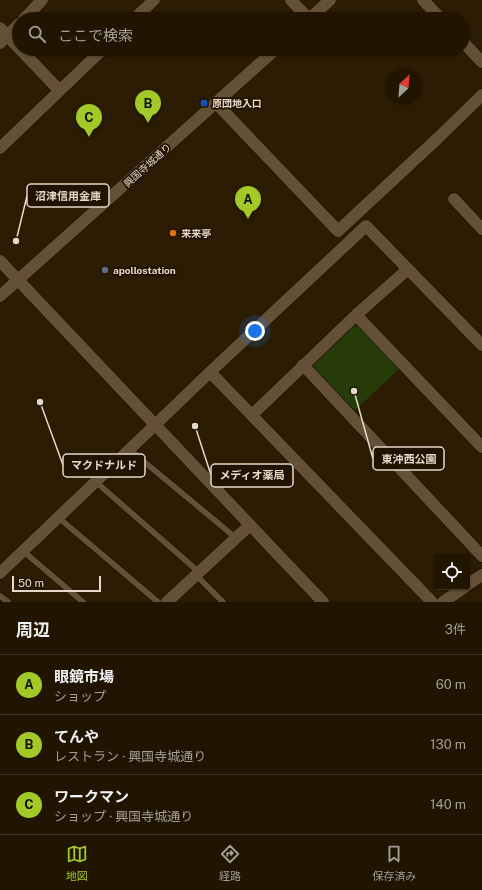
<!DOCTYPE html>
<html lang="ja">
<head>
<meta charset="utf-8">
<style>
  body { margin:0; font-family:"Public Sans","Noto Sans JP",sans-serif; background:#2d2211; color:#f1f3f6 }
  .controls { position:absolute; right:12px; bottom:12px; display:grid; overflow:hidden; border-radius:4px; box-shadow:0 1px 3px #0004 }
  .controls button { width:36px; height:36px; display:grid; place-items:center; padding:0; border:0; border-bottom:1px solid #3e3424; background:#211502; color:#f1f3f6; font:20px sans-serif }
  .compass { position:absolute; left:386px; top:68px; width:36px; height:36px; border-radius:50%; background:#211502; box-shadow:0 1px 3px #0004; rotate:26deg }
  .scale { position:absolute; left:12px; bottom:10px; width:89px; box-sizing:border-box; padding-left:4px; border:2px solid #e4d9ca; border-top:0; font-size:11px; line-height:14px; white-space:nowrap; color:#e4d9ca; -webkit-text-stroke:3px #221200; paint-order:stroke }
  .you { position:absolute; left:255px; top:331px; width:14px; height:14px; margin:-10px; border:3px solid #fff; border-radius:50%; background:#1a73e8; box-shadow:0 0 0 6px #1a73e833 }
  .badge { display:grid; place-items:center; width:26px; height:26px; border-radius:50%; background:#a2c927; color:#111; font-size:13px; font-weight:700 }
  .pin { position:absolute; translate:-50% -33px; filter:drop-shadow(0 1px 2px #0008) }
  .pin::after { content:''; position:absolute; top:21px; width:14px; height:12px; background:inherit; clip-path:polygon(0 0,100% 0,50% 100%) }
  .list { margin:0; padding:0; list-style:none }
  h2 { display:flex; justify-content:space-between; align-items:center; height:52px; margin:0; padding:0 16px; font-size:17px }
  h2 small { font-size:13px; font-weight:400; color:#a29f99 }
  .list li { display:grid; grid-template-columns:26px 1fr auto; gap:12px; align-items:center; box-sizing:border-box; height:60px; padding:0 16px; border-top:1px solid #3e3424 }
  .list b { display:block; font-size:15px; white-space:nowrap }
  .list p { margin:0; font-size:13px; white-space:nowrap; color:#a29f99 }
  .list em { font-size:13px; font-style:normal; color:#a29f99 }
  .icon { flex:none; width:22px; height:22px; fill:none; stroke:currentColor; stroke-width:2; stroke-linecap:round; stroke-linejoin:round }
  .map { position:relative; flex:none; width:482px; height:602px; overflow:hidden }
  .search { position:absolute; background:#211502; box-shadow:0 1px 3px #0004; left:12px; right:12px; top:12px; height:44px; display:flex; align-items:center; gap:10px; box-sizing:border-box; padding:0 14px; border-radius:22px; color:#a29f99; font-size:15px }
  .sheet { height:232px; background:#211502 }
  nav { display:flex; justify-content:space-around; align-items:center; box-sizing:border-box; height:56px; border-top:1px solid #3e3424; background:#211502; font-size:11px; color:#a29f99 }
  nav a { display:grid; justify-items:center; gap:2px }
  nav .on { color:#a2c927 }
  .map>svg:first-child { display:block }
  .green { fill:#263b08 }
  .lines { fill:none; stroke-linecap:round; stroke-linejoin:round }
  .lane-casing { stroke:#140600; stroke-width:7 }
  .street-casing { stroke:#140600; stroke-width:13 }
  .secondary-casing { stroke:#140600; stroke-width:13 }
  .lane { stroke:#635036; stroke-width:6 }
  .street { stroke:#635036; stroke-width:12 }
  .secondary { stroke:#635036; stroke-width:12 }
  .transit-dot { fill:#1a4fb4; stroke:#221200; stroke-width:1.5 }
  .food-dot { fill:#e8710a; stroke:#221200; stroke-width:1.5 }
  .service-dot { fill:#5c6f8a; stroke:#221200; stroke-width:1.5 }
  .labels { text-anchor:middle; dominant-baseline:central; stroke-width:3.5; stroke-linejoin:round; paint-order:stroke }
  .poi-label { font-size:10px; font-weight:bold; fill:#e4d9ca; stroke:#221200; text-anchor:start }
  .street-label { font-size:10px; fill:#e4d9ca; stroke:#221200 }
  .leader { fill:none; stroke:#e4d9ca; stroke-width:1.5 }
  .callout-dot { fill:#e4d9ca; stroke:#221200; stroke-width:1.5 }
  .callout { fill:#221200; stroke:#e4d9ca; stroke-width:1.5 }
  .callout-label { font-size:11px; text-anchor:middle; font-weight:bold; fill:#e4d9ca }
</style>
</head>
<body>
<div class="map">
<svg width="482" height="602" viewBox="0 0 482 602">
  <rect width="100%" height="100%" fill="#2c1c03"/>
  <path class="green" d="M358,326L399,369L353,412L311,369L313,359L348,327Z"/>
  <g class="lines">
    <defs>
      <path id="lane" d="M130,450L236,538
        M96,482L200,573
        M59,518L158,602
        M23,551L83,602
        M197,576L223,602
        M0,596L8,602"/>
      <path id="street" d="M423,0L441,19
        M134,19L154,0
        M0,28L19,48
        M463,42L482,62
        M20,49L59,90
        M216,103L338,231L438,138L482,95
        M0,148L103,49
        M454,199L482,229
        M356,315L482,447
        M303,365L482,556
        M210,372L432,602
        M252,415L356,315L408,269
        M155,425L210,372L366,226L482,345
        M467,585L482,575
        M167,602L250,525
        M443,602L465,587"/>
      <path id="secondary" d="M291,0L309,19L330,0
        M24,19L42,0
        M0,43L19,24
        M0,261L323,602
        M0,296L276,49
        M0,573L155,425"/>
    </defs>
    <use href="#lane" class="lane-casing"/>
    <use href="#street" class="street-casing"/>
    <use href="#secondary" class="secondary-casing"/>
    <use href="#lane" class="lane"/>
    <use href="#street" class="street"/>
    <use href="#secondary" class="secondary"/>
  </g>
  <rect class="transit-dot" x="200" y="99" width="8" height="8" rx="2"/>
  <circle class="food-dot" cx="173" cy="233" r="4"/>
  <circle class="service-dot" cx="105" cy="270" r="4"/>
  <g class="labels">
    <g class="poi-label">
      <text x="212" y="103">原団地入口</text>
      <text x="181" y="233">来来亭</text>
      <text x="113" y="270">apollostation</text>
    </g>
    <g class="street-label">
      <text transform="translate(147 165) rotate(-42)">興国寺城通り</text>
    </g>
  </g>
  <path class="leader" d="M16 241L27 196M354 391L373 459M40 402L63 465M195 426L211 475"/>
  <g class="callout-dot">
    <circle cx="16" cy="241" r="4"/>
    <circle cx="354" cy="391" r="4"/>
    <circle cx="40" cy="402" r="4"/>
    <circle cx="195" cy="426" r="4"/>
  </g>
  <g class="callout">
    <rect x="27" y="184" width="82" height="23" rx="4"/>
    <rect x="373" y="447" width="71" height="23" rx="4"/>
    <rect x="63" y="454" width="82" height="23" rx="4"/>
    <rect x="211" y="464" width="82" height="23" rx="4"/>
  </g>
  <g class="callout-label">
    <text x="68" y="200">沼津信用金庫</text>
    <text x="409" y="463">東沖西公園</text>
    <text x="104" y="469">マクドナルド</text>
    <text x="252" y="479">メディオ薬局</text>
  </g>
</svg>
<div class="controls">
<button><svg class="icon" aria-label="locate" viewBox="0 0 24 24"><circle cx="12" cy="12" r="6"/><path d="M12 2v4M12 18v4M2 12h4M18 12h4"/></svg></button>
</div>
<svg class="compass" viewBox="-18 -18 36 36"><path d="M0-13l5 13h-10z" fill="#e53935"/><path d="M0 13l5-13h-10z" fill="#a29f99"/></svg>
<div class="scale">50 m</div>
<div class="you"></div>
<div class="pin badge" style="left:248px;top:219px">A</div>
<div class="pin badge" style="left:148px;top:123px">B</div>
<div class="pin badge" style="left:89px;top:137px">C</div>
<div class="search"><svg class="icon" aria-label="search" viewBox="0 0 24 24"><circle cx="10" cy="10" r="6"/><path d="M15 15l6 6"/></svg>ここで検索</div>
</div>
<section class="sheet">
<h2>周辺<small>3件</small></h2>
<ul class="list">
<li><span class="badge">A</span><div><b>眼鏡市場</b><p>ショップ</p></div><em>60 m</em></li>
<li><span class="badge">B</span><div><b>てんや</b><p>レストラン · 興国寺城通り</p></div><em>130 m</em></li>
<li><span class="badge">C</span><div><b>ワークマン</b><p>ショップ · 興国寺城通り</p></div><em>140 m</em></li>
</ul>
</section>
<nav>
<a class="on"><svg class="icon" aria-label="map" viewBox="0 0 24 24"><path d="M3 6l6-2 6 2 6-2v14l-6 2-6-2-6 2zM9 4v14M15 6v14"/></svg>地図</a>
<a><svg class="icon" aria-label="directions" viewBox="0 0 24 24"><path d="M12 3l9 9-9 9-9-9zM9 14v-3h6M13 9l2 2-2 2"/></svg>経路</a>
<a><svg class="icon" aria-label="saved" viewBox="0 0 24 24"><path d="M7 4h10v16l-5-4-5 4z"/></svg>保存済み</a>
</nav>
</body>
</html>
